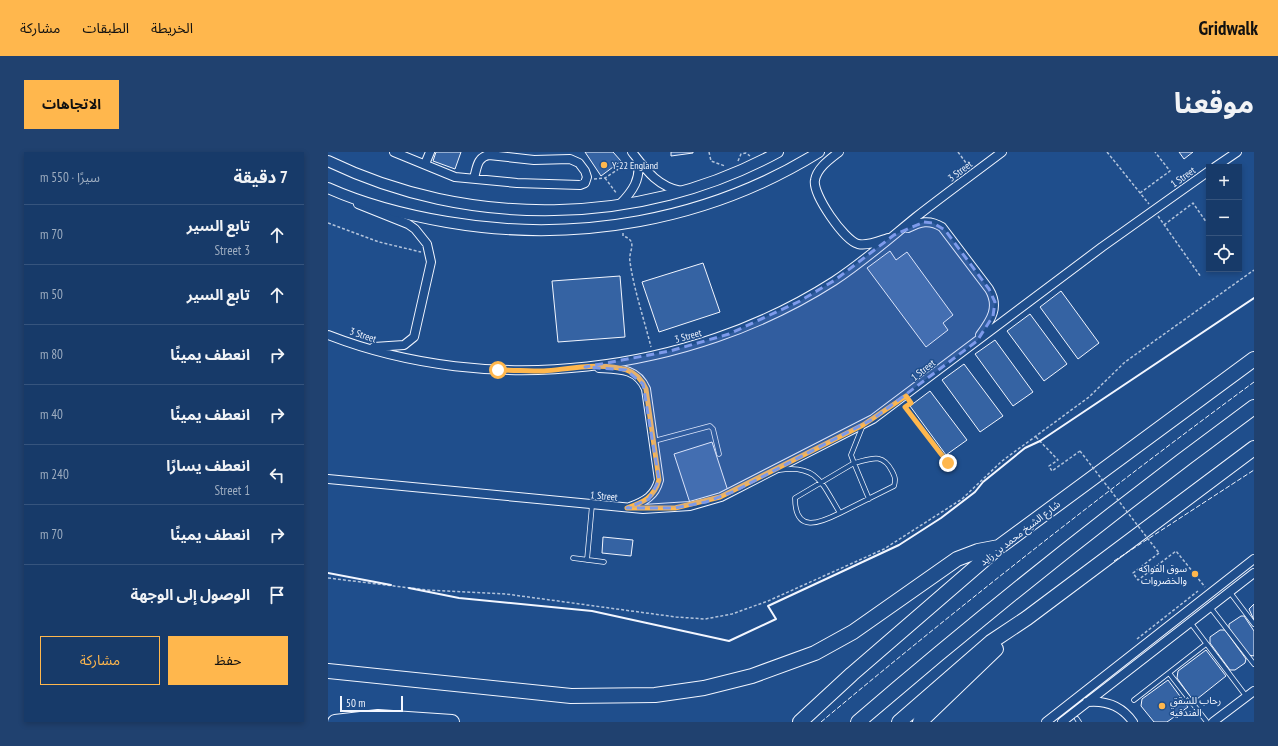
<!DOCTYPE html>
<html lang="ar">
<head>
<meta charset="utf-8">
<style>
  body { margin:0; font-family:"PT Sans Narrow","Noto Sans Arabic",sans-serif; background:#20416f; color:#f1f3f6; direction:rtl }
  .controls { position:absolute; right:12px; top:12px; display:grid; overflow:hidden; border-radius:0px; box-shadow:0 2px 6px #0003 }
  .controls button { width:36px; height:36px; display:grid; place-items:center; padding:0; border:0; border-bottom:1px solid #36547d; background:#173a69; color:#f1f3f6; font:20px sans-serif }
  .scale { position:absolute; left:12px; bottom:10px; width:63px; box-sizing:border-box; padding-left:4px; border:2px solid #f2f6ff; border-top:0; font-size:11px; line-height:14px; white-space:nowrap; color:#f2f6ff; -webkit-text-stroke:3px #1f4e8c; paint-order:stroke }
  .stop { position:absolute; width:12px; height:12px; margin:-9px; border:3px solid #ffb74d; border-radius:50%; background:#fff }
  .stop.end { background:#ffb74d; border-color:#fff; box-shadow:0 1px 4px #0008 }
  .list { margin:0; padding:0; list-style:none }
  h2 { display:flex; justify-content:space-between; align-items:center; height:52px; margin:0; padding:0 16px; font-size:17px }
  h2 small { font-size:13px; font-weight:400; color:#9eadc0 }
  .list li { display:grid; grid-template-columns:26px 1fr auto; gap:12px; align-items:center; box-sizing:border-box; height:60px; padding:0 16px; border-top:1px solid #36547d }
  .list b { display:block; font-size:15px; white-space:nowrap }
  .list p { margin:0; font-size:13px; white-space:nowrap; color:#9eadc0 }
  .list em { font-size:13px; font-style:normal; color:#9eadc0 }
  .actions { display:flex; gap:8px; padding:12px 16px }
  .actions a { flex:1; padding:9px 0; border:1px solid #ffb74d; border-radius:0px; text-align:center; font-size:14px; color:#ffb74d }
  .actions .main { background:#ffb74d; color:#111 }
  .icon { flex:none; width:22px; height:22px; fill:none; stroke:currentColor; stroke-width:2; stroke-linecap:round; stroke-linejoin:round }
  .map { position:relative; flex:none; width:926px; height:570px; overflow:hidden; direction:ltr; border-radius:0px }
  header { display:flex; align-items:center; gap:24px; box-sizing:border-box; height:56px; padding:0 20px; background:#ffb74d; color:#111 }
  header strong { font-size:19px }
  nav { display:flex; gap:22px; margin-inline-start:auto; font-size:14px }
  .intro { display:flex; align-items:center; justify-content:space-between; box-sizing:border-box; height:96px; padding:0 24px }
  h1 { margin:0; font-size:28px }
  .button { padding:10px 18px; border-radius:0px; background:#ffb74d; color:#111; font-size:14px; font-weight:700 }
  main { display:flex; gap:24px; padding:0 24px }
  aside { flex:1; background:#173a69; border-radius:0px; box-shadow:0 2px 6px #0003 }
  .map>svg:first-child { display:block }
  .building { fill:#3563a3; stroke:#f2f6ff }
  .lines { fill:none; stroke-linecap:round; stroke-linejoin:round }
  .service-casing { stroke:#f2f6ff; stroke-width:5.5 }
  .minor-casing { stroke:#f2f6ff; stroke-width:10 }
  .tertiary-casing { stroke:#f2f6ff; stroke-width:12 }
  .motorway-casing { stroke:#f2f6ff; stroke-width:16 }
  .path { stroke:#b3c4dc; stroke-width:1.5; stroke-dasharray:3 2; stroke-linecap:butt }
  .service { stroke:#1f4e8c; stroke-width:4 }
  .minor { stroke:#1f4e8c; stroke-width:8 }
  .tertiary { stroke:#1f4e8c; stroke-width:10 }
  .motorway { stroke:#1f4e8c; stroke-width:14 }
  .path-bridge { stroke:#b3c4dc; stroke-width:1.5; stroke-dasharray:3 2; stroke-linecap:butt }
  .fence { stroke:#f2f6ff; stroke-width:1; stroke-dasharray:5 2; stroke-linecap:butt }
  .wall { stroke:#f2f6ff; stroke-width:2 }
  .route { stroke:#ffb74d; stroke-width:5 }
  .marked { fill:#7d9aea; fill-opacity:0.2; stroke:#7d9aea; stroke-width:3; stroke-dasharray:8 5; stroke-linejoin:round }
  .poi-dot { fill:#ffb74d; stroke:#1f4e8c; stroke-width:1.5 }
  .labels { text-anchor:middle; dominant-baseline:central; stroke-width:3; stroke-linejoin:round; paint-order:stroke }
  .poi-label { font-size:10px; fill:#f2f6ff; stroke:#1f4e8c; text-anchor:start }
  .street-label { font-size:10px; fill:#f2f6ff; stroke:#1f4e8c }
</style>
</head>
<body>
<header>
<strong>Gridwalk</strong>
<nav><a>الخريطة</a><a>الطبقات</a><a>مشاركة</a></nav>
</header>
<div class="intro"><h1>موقعنا</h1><a class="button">الاتجاهات</a></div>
<main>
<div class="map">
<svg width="926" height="570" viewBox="0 0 926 570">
  <rect width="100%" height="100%" fill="#1f4e8c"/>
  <path class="building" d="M108,0H133L127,17L105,9Z
    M257,0H285L293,9L273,24Z
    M343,0H365V1L343,4Z
    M851,0H865L856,7Z
    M562,99L568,108L579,100L625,163L615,171L620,178L598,195L539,116Z
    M375,111L392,160L331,180L314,130Z
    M292,124L297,185L230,190L224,129Z
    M733,139L771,191L750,207L712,155Z
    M702,162L739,212L716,229L679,179Z
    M667,188L705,240L685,254L647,202Z
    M636,212L675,264L652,280L614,228Z
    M602,239L639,288L618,303L582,254Z
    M384,290L400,339L362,351L346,302Z
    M275,385L305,388L303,404L274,401Z
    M926,452V468L921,457Z
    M913,464H916L926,479V504L920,503L901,477V472Z
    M892,478H897L918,507L917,511L907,518H902L882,491V485Z
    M878,498L898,524L869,547H864L849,526L850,519Z
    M840,528L860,555L839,570H826L813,554L814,547Z"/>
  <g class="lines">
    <defs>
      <path id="service" d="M326,289L382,274L385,277L391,302
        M451,318C490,312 494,332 512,361L566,334C568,327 567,325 564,319C554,300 543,307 526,311L523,303L535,273
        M512,361C492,371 467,382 467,346L526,311L541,347
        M245,406L276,410
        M259,408L264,353
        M901,439L926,472
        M882,455L926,512
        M862,470L918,544
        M841,521L879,570
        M806,548L878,492
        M749,567L751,570"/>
      <path id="minor" d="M66,0L127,25L189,31L252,33L257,31L259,25L257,19L251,11L242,7L206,8L161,3C149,5 149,16 146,26
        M304,0C318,18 329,34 353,39
        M511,0C502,7 489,16 487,28C484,42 516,88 530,92C540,94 551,89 560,86
        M97,12L102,0
        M887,15L909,0
        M30,52L80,72L87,77L99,92L103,110L86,185L76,193L46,195
        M292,52C305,39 313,27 310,8
        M580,76C592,70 601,67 614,75L661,137C672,155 663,168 652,183
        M0,183C162,246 361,222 506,129C535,110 561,87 588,65C616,43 645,22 674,0
        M271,216C291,217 309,216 318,237L331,328C327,344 317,349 302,355
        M0,327L315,357L362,354L393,345L545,267L774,95L881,19
        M759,550C779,548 794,554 805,570
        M718,570L926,407
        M734,570L926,421
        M885,570L926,539"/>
      <path id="tertiary" d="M0,9C140,77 313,75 450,0
        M0,36C38,53 78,63 119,70C247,92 380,69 491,0"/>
      <path id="motorway" d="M0,519L243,544L327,543L376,536L424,524L487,501L525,480L629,407L650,399L671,395
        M7,570L50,565L124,570
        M472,570L524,522L671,395L926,207
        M530,570C658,460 790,355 926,255
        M571,570L663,490L699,466L926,296
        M592,570L668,497"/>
    </defs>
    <use href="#service" class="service-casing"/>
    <use href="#minor" class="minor-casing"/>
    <use href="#tertiary" class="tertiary-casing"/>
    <use href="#motorway" class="motorway-casing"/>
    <path class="path" d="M381,0L383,9L397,14
      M630,0L641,15
      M779,0L821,52
      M410,9L413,2L418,1L422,4
      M277,26L289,42
      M266,27L277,26L301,10
      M812,41L842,19L827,0
      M830,64L873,125
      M0,71L51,90L93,100
      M836,73L865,51L881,74
      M295,81V84C311,89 300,99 302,110C306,138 316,167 323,195
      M582,249L583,251L577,255L620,311
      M708,285L730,308L721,314L724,319L752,299
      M831,401L805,421L810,428L848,399L877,435
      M0,426L99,438L178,442L348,465L377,467L404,462L440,449L556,397L634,347L674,309L761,245L797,210L926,118
      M809,487L870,439"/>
    <use href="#service" class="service"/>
    <use href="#minor" class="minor"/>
    <use href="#tertiary" class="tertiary"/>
    <use href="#motorway" class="motorway"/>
    <path class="path-bridge" d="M752,299L831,401"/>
    <path class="fence" d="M786,409L926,318
      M493,570C634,452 778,339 926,230"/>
    <path class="wall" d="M0,421L63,433
      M81,436L131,446L264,459L401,489L448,467L440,454L571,393L613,366L647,340L655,330L697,296L712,289L926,146"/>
  </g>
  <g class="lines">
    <path class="route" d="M170,218C185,218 200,219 216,219C241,217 274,210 299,218C308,221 314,228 318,237L331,328C326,346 315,350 299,356H347L392,345L535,273L578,244L583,251L577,255L620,311"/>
  </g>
  <path class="marked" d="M596,70L605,71L617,78L661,137L667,150L665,164L649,189L545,267L407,339L378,350L347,356H299L321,347L331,328L315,232L298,218L257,215L342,199L401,182L472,149L507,128L566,83Z"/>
  <g class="poi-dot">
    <circle cx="276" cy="13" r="4"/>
    <circle cx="867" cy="422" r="4"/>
    <circle cx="834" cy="554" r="4"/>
  </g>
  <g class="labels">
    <g class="poi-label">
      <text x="284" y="13">Y-22 England</text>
      <text x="859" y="416" text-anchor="end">سوق الفواكه<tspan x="859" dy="12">والخضروات</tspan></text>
      <text x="842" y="548">رحاب للشقق<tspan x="842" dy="12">الفندقية</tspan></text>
    </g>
    <g class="street-label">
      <text transform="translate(632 19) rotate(-37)">3 Street</text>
      <text transform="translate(855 25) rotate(-35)">1 Street</text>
      <text transform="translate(35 183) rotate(18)">3 Street</text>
      <text transform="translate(360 184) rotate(-15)">3 Street</text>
      <text transform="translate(595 218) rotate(-38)">1 Street</text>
      <text transform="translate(276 344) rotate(5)">1 Street</text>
      <text transform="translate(692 381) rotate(-38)">شارع الشيخ محمد بن زايد</text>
    </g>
  </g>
</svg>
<div class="controls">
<button>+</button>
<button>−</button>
<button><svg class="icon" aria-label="locate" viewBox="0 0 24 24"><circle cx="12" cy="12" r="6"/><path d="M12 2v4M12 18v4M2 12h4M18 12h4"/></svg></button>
</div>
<div class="scale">50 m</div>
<div class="stop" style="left:170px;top:218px"></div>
<div class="stop end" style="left:620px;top:311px"></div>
</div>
<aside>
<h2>7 دقيقة<small>سيرًا · 550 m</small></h2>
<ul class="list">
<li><svg class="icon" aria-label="ahead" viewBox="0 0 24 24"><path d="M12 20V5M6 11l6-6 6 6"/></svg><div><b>تابع السير</b><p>3 Street</p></div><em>70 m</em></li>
<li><svg class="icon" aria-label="ahead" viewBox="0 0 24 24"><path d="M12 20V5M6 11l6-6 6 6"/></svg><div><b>تابع السير</b></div><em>50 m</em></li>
<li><svg class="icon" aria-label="right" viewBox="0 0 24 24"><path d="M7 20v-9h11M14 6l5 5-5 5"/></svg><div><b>انعطف يمينًا</b></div><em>80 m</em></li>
<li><svg class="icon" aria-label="right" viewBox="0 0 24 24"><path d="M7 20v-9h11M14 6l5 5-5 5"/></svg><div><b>انعطف يمينًا</b></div><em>40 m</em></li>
<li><svg class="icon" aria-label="left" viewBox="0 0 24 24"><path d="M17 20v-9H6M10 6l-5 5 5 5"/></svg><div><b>انعطف يسارًا</b><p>1 Street</p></div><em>240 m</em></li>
<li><svg class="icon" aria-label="right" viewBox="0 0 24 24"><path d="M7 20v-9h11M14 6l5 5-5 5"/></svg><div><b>انعطف يمينًا</b></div><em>70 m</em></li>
<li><svg class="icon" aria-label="arrive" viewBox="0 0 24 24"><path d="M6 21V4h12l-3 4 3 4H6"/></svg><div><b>الوصول إلى الوجهة</b></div></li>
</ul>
<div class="actions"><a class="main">حفظ</a><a>مشاركة</a></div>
</aside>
</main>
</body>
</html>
